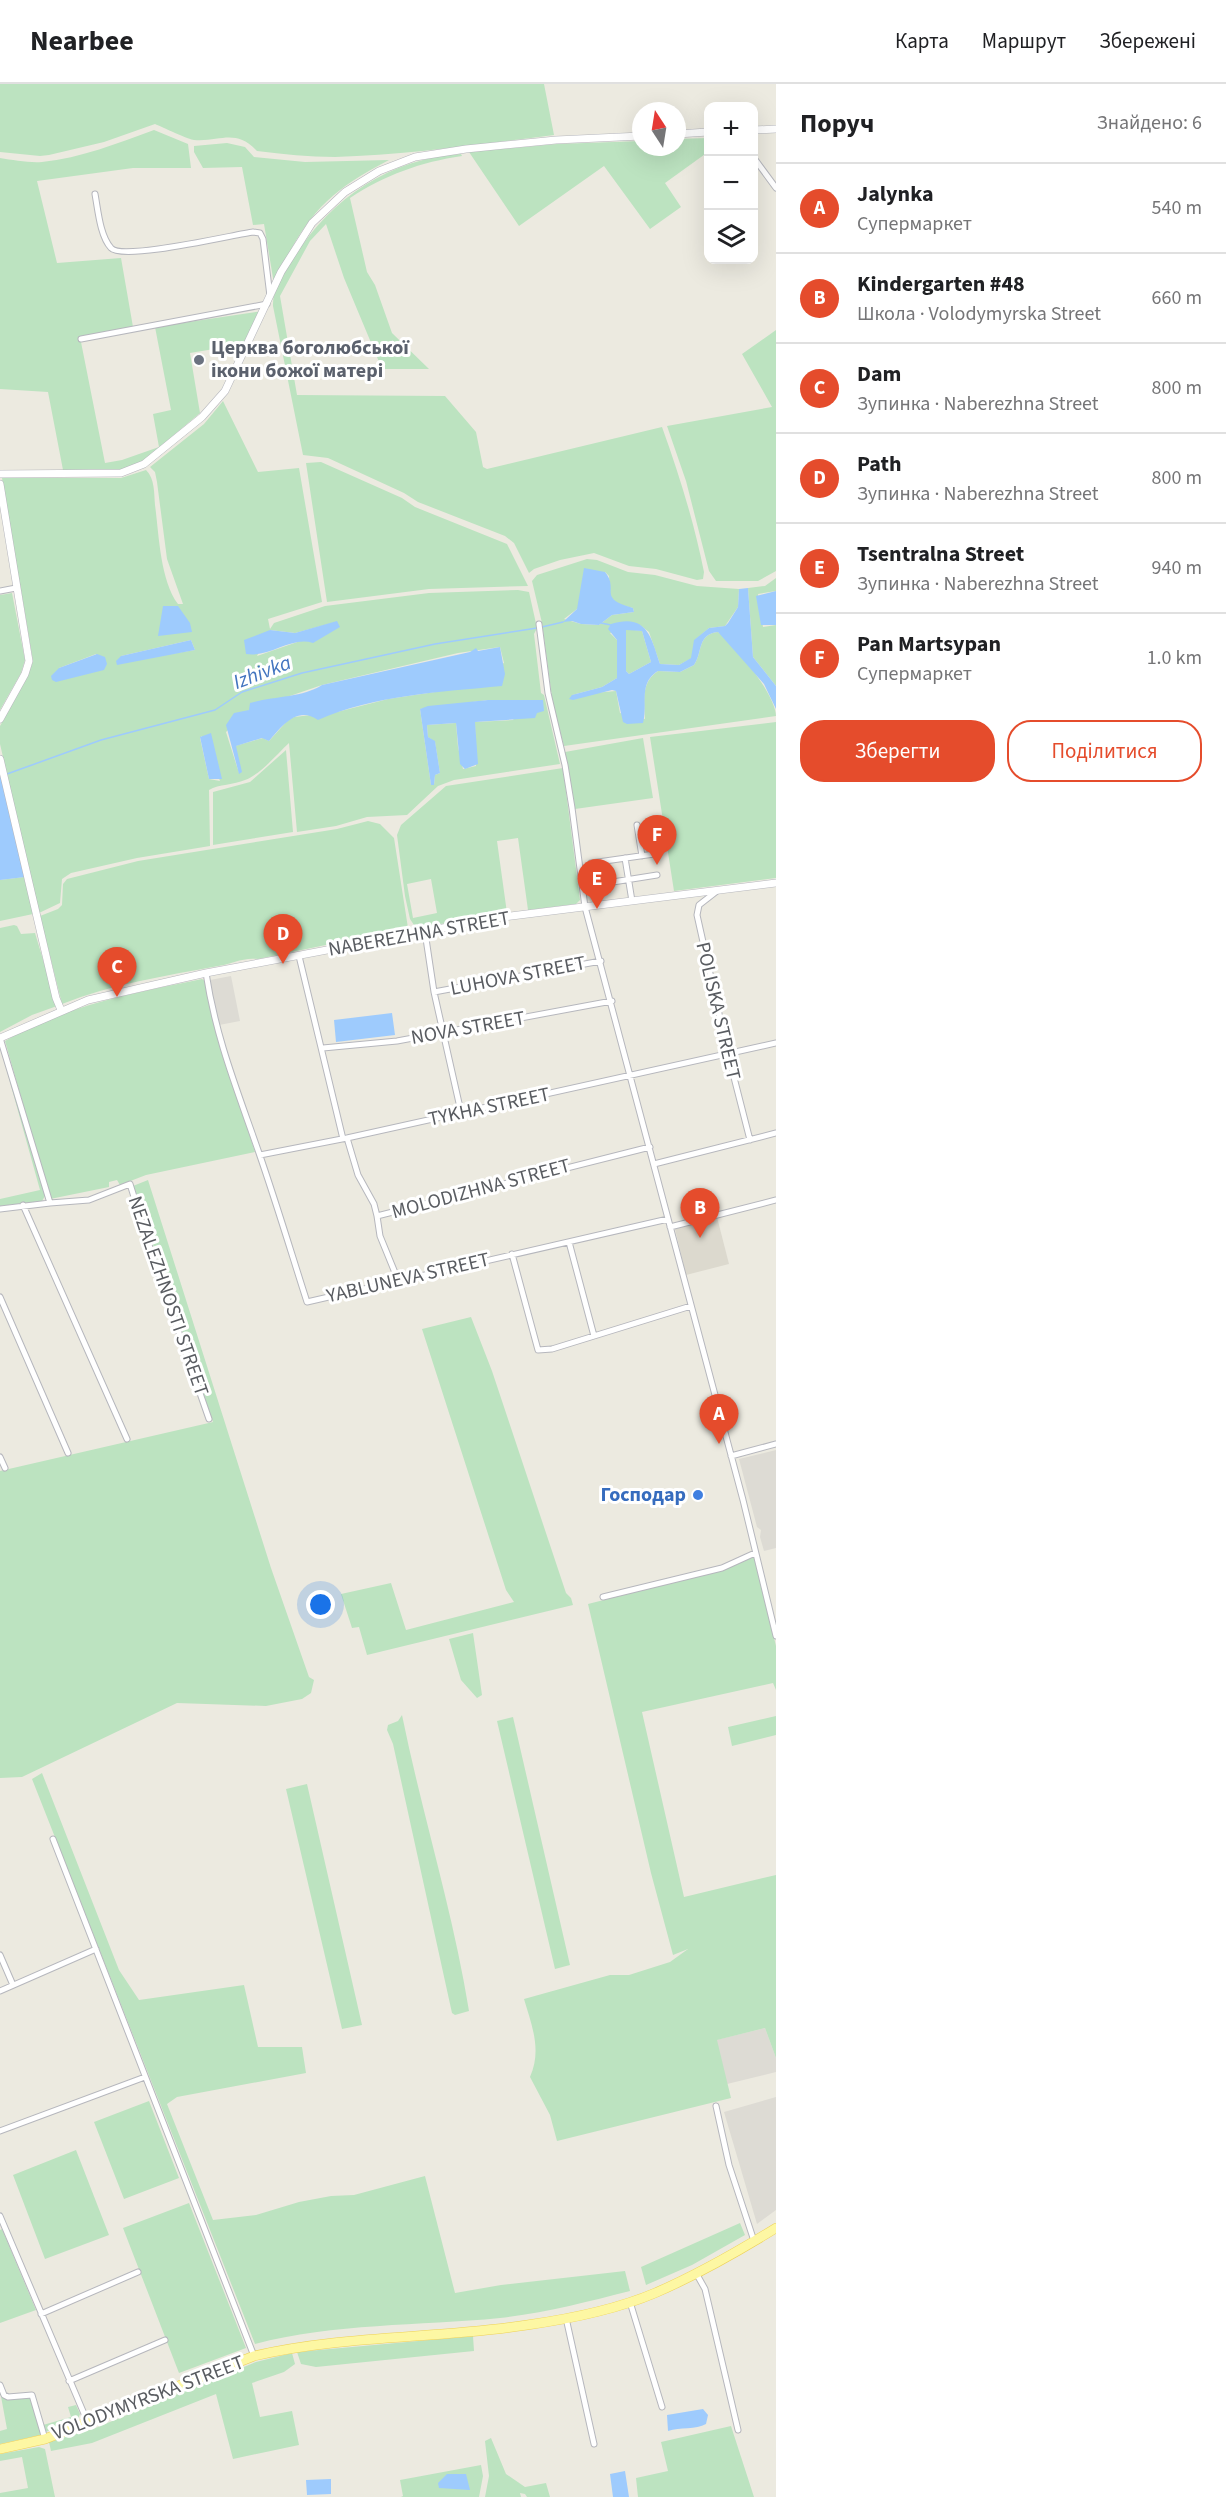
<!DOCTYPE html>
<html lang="uk">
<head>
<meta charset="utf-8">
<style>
  body { margin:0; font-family:"Source Sans 3",sans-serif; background:#f6f6f6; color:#202124 }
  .controls { position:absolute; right:18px; top:18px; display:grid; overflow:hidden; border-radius:12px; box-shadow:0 6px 24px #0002 }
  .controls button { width:54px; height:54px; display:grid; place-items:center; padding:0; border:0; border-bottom:2px solid #e0e0e0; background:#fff; color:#202124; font:30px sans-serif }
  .compass { position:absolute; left:632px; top:18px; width:54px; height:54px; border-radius:50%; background:#fff; box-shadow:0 6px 24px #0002; rotate:348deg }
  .you { position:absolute; left:321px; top:1521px; width:21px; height:21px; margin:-15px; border:4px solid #fff; border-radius:50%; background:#1a73e8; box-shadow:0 0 0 9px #1a73e833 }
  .badge { display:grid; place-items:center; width:39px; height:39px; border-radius:50%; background:#e54c2c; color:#fff; font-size:20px; font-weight:700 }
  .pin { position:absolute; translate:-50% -50px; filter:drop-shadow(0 2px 3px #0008) }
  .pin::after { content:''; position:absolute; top:32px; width:21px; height:18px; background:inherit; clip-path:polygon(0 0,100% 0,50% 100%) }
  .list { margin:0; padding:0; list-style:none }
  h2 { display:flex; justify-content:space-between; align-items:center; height:78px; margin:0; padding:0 24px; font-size:26px }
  h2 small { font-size:20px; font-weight:400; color:#757577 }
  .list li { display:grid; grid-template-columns:39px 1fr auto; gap:18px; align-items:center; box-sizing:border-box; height:90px; padding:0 24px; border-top:2px solid #e0e0e0 }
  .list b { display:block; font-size:22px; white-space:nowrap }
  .list p { margin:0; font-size:20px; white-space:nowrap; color:#757577 }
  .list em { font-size:20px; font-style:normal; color:#757577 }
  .actions { display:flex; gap:12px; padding:18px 24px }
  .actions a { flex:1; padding:14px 0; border:2px solid #e54c2c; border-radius:24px; text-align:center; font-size:21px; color:#e54c2c }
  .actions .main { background:#e54c2c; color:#fff }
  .icon { flex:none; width:33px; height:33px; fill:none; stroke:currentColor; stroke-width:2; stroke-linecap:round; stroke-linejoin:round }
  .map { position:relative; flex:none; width:776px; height:2413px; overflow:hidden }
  header { display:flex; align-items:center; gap:36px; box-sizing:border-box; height:84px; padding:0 30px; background:#fff; border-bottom:2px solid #e0e0e0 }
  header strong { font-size:28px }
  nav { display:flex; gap:33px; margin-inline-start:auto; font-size:21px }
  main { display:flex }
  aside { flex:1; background:#fff }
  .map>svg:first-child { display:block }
  .industrial { fill:#dddbd4 }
  .education { fill:#dcd9ce }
  .green { fill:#bce3c0; fill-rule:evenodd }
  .water { fill:#9ecbfd; fill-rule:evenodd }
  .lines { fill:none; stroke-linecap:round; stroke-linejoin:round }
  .stream { stroke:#9ecbfd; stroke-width:1.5 }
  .minor-casing { stroke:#b6b7bd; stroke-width:7 }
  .tertiary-casing { stroke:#b6b7bd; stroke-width:8 }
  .primary-casing { stroke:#eed156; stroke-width:10 }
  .minor { stroke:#fff; stroke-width:5 }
  .tertiary { stroke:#fff; stroke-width:7 }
  .primary { stroke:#fdf7a3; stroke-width:9 }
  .worship-dot { fill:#6b7280; stroke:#fff; stroke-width:2 }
  .shop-dot { fill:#3f7fe0; stroke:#fff; stroke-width:2 }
  .labels { text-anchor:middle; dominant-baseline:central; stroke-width:6; stroke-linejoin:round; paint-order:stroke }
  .worship-label { font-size:20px; font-weight:bold; fill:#5b616d; stroke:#fff; text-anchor:start }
  .street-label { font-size:20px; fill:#595c61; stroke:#fff }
  .shop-label { font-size:20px; font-weight:bold; fill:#366cbe; stroke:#fff; text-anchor:end }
  .water-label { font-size:21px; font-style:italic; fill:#4274bf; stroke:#fff }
</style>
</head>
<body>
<header>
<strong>Nearbee</strong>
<nav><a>Карта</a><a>Маршрут</a><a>Збережені</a></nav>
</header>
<main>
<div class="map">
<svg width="776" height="2413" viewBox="0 0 776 2413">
  <rect width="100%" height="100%" fill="#eceae0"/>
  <path class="industrial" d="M231,892L240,937L219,941L210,896Z
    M776,1366V1464L764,1467L760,1453L761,1446L757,1443L739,1375Z
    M765,1944L776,1974V1988L727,2000L716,1956Z
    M776,2013V2126L757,2140L724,2028Z"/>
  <path class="education" d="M717,1133L729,1180L686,1191L675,1145Z"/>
  <path class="green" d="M0,0H544L554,51C481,60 408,71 335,73C309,73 283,70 257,67C235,44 221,58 194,56C190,56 162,43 155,40L104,58L49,71L40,72L0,68Z
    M154,46L188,60L191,84H133L37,97L57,179L121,174L133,243L80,253L105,379L122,376L159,363L153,330L171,326L155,243L263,227L244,260L190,269L200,329L143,377L121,386H63L48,308L0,305V74C13,76 29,79 42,78C81,74 118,59 154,46Z
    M708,54V68L665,99L681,123L650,145L604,82L519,142L469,68L557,60L641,57V63H677V55Z
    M227,59L245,63L254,73L305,78L389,76C325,109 304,134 274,200L264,140L253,141L242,83L203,84L194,68V62Z
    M461,70L462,72C421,78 385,91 350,114L367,188L375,201L392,249L429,285H382L344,194L326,140L310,157L280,212L297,311L445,312L476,348L483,383L487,385L662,343C679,390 694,438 704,488L703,495L697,496L656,485L629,482L594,469L560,476L534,485L529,489L514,459L505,452L418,418L404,409L328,374L303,371L273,222C272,207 283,192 290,180C326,118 388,74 461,70Z
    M776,246V487L758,497H716L709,487L686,397L667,342L772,323L742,270Z
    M223,317L258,388L299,384L322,518L268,535L270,545L274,539L325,522L429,509L518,506L529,508L537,544L534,550L541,609L544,611L560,680L454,696L438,702L407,731L367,733L336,742L297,748L289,659C276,671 261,690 245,696C234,701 219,700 209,706L210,762L137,774L71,789L62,795L60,819L39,829L0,660V642L28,592L33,577L2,394H121L146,386C155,395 154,409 155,421C159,450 160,496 178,520H183L167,475L157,398L155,388L150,383L204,340ZM336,538L303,556L257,572L270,546L295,549ZM191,556L195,566L164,571L121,572ZM500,563L504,579L435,608L388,615L337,628L294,633L288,636L269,657L263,654L235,662L239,689L226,648L249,626L322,601L458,569ZM96,570L104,586L59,584ZM488,616L514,636L475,638L476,682L463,685L458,663L456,639L427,641L428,653L435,658L440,689L435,691L434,701H431L420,625ZM202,652L220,697L209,695L200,654Z
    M321,378L402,414L415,423L507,460L528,502L429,505L327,518L306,379Z
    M587,475L597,476L628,488L655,491L697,502L739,505L738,523L725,542L709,544L695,556L692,574L679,581L660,580L649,548L640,541L610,549L617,556V594L602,603L572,611L616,607L620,629L645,635C644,617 641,598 658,587L680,588L694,581C703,568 697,550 718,548C735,559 776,612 776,632L564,662L553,621L542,539L532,497L537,491ZM605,488L609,492L610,512L617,520L633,524L634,528L612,531L599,541L581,540L564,535L577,525Z
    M776,494V507L758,510L763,543L776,541V602L753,573L748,504L765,502Z
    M12,509L25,576L21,589L0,626V511Z
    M626,545L642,547L651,578L629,590L626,587Z
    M776,638V794L674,807L650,653Z
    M643,654L653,714L575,725L565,668Z
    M286,666L293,748L213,761V708L250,698Z
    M563,684L580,816L576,820L528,826L518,754L497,757L507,829L416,844L410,835L405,812L397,751L401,741L446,702ZM431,795L437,829L413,834L407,800Z
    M368,737L380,740L394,754L408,844L258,875C243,873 232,880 218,882C165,892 112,900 62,920L40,832L58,825L62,821L63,800L67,795L138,777L337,745Z
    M24,793L33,830L0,837V796Z
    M14,841L17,842L21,850L35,849L57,922L32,931L0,948V844Z
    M202,895L205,897L214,942L255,1068L146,1091L120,1101L117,1096L109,1098V1103L50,1115L5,957C66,921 134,909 202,895Z
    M0,962L45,1112L42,1117L0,1122V1115L40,1106Z
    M148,1096L271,1484L309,1593L314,1596L311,1609L302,1615L266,1622L177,1619L22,1693L0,1694V1387L213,1338L133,1102Z
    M471,1233L492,1287L566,1509L571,1514L573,1521L367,1571L359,1543L352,1544L341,1510L391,1499L406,1546L514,1518L506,1506L422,1245Z
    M749,1472L754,1473L776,1562V1606L773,1599L642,1628L684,1813L776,1791V1974L765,1944L717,1956L731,2014L557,2057L550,2031L530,1993C542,1966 532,1942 524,1915L610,1891H629L670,1878L688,1865L673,1871L651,1789L588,1520L722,1486Z
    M473,1549L482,1611L477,1614L461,1596L449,1555Z
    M402,1631C422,1730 453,1827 469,1927L455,1931L452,1929L393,1660L387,1646L388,1641L398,1637Z
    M776,1632V1651L732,1662L728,1643Z
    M513,1633L570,1881L555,1885L497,1637Z
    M42,1689L119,1886L139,1916L244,1901L258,1963H302L306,1989L177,2013L167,2020L213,2136L256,2131L299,2118L331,2112L354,2111L425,2092L455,2209L501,2201L625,2187L630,2207C587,2218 544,2229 500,2234C419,2242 334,2239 255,2260L32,1695Z
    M307,1700L362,1941L342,1945L286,1705Z
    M149,2017L179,2094L124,2115L94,2038Z
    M76,2066L109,2151L45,2175L13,2091Z
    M189,2119L246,2264L179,2289L123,2144Z
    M740,2139L745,2151L692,2181L646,2201L641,2183Z
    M2,2145L36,2226L0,2239V2146Z
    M473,2252L474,2267L316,2283L301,2280L297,2268Z
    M292,2269L295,2280L284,2288L252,2299L260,2333L292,2327L299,2361L233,2375L216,2310L92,2359L51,2367L49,2358L93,2345L256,2278Z
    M0,2307L2,2313L8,2316L30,2313L41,2351L0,2360V2347L7,2345Z
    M76,2321L80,2330L77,2337L45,2348L43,2341L71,2333L68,2323Z
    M731,2342L754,2413H638L636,2394L668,2387L661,2358Z
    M491,2354L506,2390L525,2403L546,2399L550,2413H527L525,2410L520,2409L521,2413H485L489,2392L485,2357Z
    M39,2363L45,2365L55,2413H0V2409L28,2404L22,2373L0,2377V2370Z
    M481,2381L483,2392L479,2413H401L403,2412L400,2396Z"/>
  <path class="water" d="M584,484L605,488C620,506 596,514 633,524L634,528L612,531L599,541L581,540L572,537L563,538L577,525Z
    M748,504L753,573L776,602V625L764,600L718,548C697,550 703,568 694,581L680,588L658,587C638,599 648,620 643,639L627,640L623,638L616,607L612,606L573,616L569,615L572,611L602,603L617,594V556L608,545L611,540C647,529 651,553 660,580L679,581L691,574L694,556L709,544L725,542L728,539L738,523L739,505ZM626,546L642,547L651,578L629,590L626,587Z
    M776,507V541H761L756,512Z
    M163,522H178L190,539L192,548L158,552Z
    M337,537L340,543L313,559C291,552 270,574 246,570L244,556L270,546L295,549Z
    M191,556L195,566L117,581L116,577L121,572Z
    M500,563L505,590L502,602C440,608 375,611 318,636C297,621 281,643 269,657L262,654L236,662L242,688L239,690L226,641L234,629L249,626L250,619C273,612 302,614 322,601L470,568L476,564L478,567Z
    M97,570L105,573L107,580L104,586L56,598L52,596L51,592L59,584Z
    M488,616H543L544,627L537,629L535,634L475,638L478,680L465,685L460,680L456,639L427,641L428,653L435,657L440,689L435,691L434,701H431L420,625L428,622Z
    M211,649L222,695H209L200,653Z
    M0,686L25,793L0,796Z
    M392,929L395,951L336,958L334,936Z
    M703,2325L708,2331L706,2340C696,2346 680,2343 668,2347L667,2331Z
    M625,2387L629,2413H613L610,2390Z
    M447,2390H466L470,2406L439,2404L438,2399Z
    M331,2395V2410L307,2411L306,2396Z"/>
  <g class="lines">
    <path class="stream" d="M601,539L611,541
      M542,543L563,538
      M7,690L101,656L215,626L242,608L302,589L435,560L537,544"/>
    <defs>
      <path id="minor" d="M754,74L776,104
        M95,110C98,126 100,152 111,164C122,177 232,151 253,148L260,149L263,155L270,212
        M81,255L267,220
        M0,507L16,504
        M539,540L548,609L565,681L572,724L585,823L743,1416L776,1552
        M637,741L642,772
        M625,774L632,817
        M591,779L654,770
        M594,801L657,791
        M717,807L699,821L697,831L728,970L750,1056
        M425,848L434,908L461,1028
        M299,872L343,1055
        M206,889C216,955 238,1008 259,1069C276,1118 291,1168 307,1218L668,1135
        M434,908L601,877
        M0,954L50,1119L89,1116L130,1100L155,1180L209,1335
        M323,964L397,957L612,917
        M347,1054L358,1091L374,1120L377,1132
        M260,1071L347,1054L776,959
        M654,1080L776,1049
        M23,1121L127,1355
        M0,1125L50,1119
        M670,1143L776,1116
        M569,1158L594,1252
        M512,1170L538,1266L552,1265L691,1222
        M398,1196L380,1152L377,1132L650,1063
        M0,1213L68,1369
        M731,1372L776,1360
        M0,1373L5,1384
        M603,1513L722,1484L755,1469
        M53,1755L254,2272
        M0,1871L13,1901
        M0,1907L96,1865
        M716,2022L729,2081L754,2157
        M0,2047L145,1993
        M0,2132L88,2339
        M696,2189L705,2205L738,2346
        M630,2218L662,2323
        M41,2230L138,2188
        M566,2234L594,2360
        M69,2297L165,2256
        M0,2301L4,2311L8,2313L32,2311L45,2355"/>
      <path id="tertiary" d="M754,46L776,45
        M677,50L708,48
        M0,390L121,389L144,380L202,333L225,307L281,188L312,139L345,108L379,87L415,73L466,65L556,56L641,52
        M0,400L29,577L25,590L0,635
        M0,675L56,914L61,926
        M0,954L88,916L206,889L495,834L776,799"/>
      <path id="primary" d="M0,2365L45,2355L254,2272C343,2251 436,2255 527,2241C569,2235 615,2226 655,2209C697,2191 737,2168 776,2144"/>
    </defs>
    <use href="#minor" class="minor-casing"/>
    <use href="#tertiary" class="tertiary-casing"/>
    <use href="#primary" class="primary-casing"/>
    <use href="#minor" class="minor"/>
    <use href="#tertiary" class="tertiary"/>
    <use href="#primary" class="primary"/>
  </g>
  <circle class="worship-dot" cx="199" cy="276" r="6"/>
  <circle class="shop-dot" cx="698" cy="1411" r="6"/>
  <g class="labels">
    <g class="worship-label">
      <text x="211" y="264">Церква боголюбської<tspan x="211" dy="23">ікони божої матері</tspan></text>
    </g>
    <g class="street-label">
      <text transform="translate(419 850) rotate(-10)">NABEREZHNA STREET</text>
      <text transform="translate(518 892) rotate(-11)">LUHOVA STREET</text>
      <text transform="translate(718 927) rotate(77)">POLISKA STREET</text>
      <text transform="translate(468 944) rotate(-10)">NOVA STREET</text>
      <text transform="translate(489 1023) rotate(-12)">TYKHA STREET</text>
      <text transform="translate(481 1105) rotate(-15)">MOLODIZHNA STREET</text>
      <text transform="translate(408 1194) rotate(-13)">YABLUNEVA STREET</text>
      <text transform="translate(168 1212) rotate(71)">NEZALEZHNOSTI STREET</text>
      <text transform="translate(148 2314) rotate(-21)">VOLODYMYRSKA STREET</text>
    </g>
    <g class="shop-label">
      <text x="686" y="1411">Господар</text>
    </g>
    <g class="water-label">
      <text transform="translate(262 588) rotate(-21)">Izhivka</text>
    </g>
  </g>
</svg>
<div class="controls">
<button>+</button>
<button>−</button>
<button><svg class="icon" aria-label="layers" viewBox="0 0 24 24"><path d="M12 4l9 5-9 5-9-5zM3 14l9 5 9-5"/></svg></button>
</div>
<svg class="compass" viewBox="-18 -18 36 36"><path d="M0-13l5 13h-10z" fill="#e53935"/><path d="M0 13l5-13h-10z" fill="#757577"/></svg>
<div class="you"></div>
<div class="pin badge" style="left:719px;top:1360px">A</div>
<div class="pin badge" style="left:700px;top:1154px">B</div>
<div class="pin badge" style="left:117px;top:913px">C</div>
<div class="pin badge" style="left:283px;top:880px">D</div>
<div class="pin badge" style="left:597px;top:825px">E</div>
<div class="pin badge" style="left:657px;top:781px">F</div>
</div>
<aside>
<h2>Поруч<small>Знайдено: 6</small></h2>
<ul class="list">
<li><span class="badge">A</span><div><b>Jalynka</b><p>Супермаркет</p></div><em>540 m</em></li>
<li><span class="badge">B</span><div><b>Kindergarten #48</b><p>Школа · Volodymyrska Street</p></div><em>660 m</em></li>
<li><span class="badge">C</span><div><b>Dam</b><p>Зупинка · Naberezhna Street</p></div><em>800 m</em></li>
<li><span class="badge">D</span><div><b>Path</b><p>Зупинка · Naberezhna Street</p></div><em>800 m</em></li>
<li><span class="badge">E</span><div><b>Tsentralna Street</b><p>Зупинка · Naberezhna Street</p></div><em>940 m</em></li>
<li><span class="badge">F</span><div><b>Pan Martsypan</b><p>Супермаркет</p></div><em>1.0 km</em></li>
</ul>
<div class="actions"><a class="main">Зберегти</a><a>Поділитися</a></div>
</aside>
</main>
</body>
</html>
